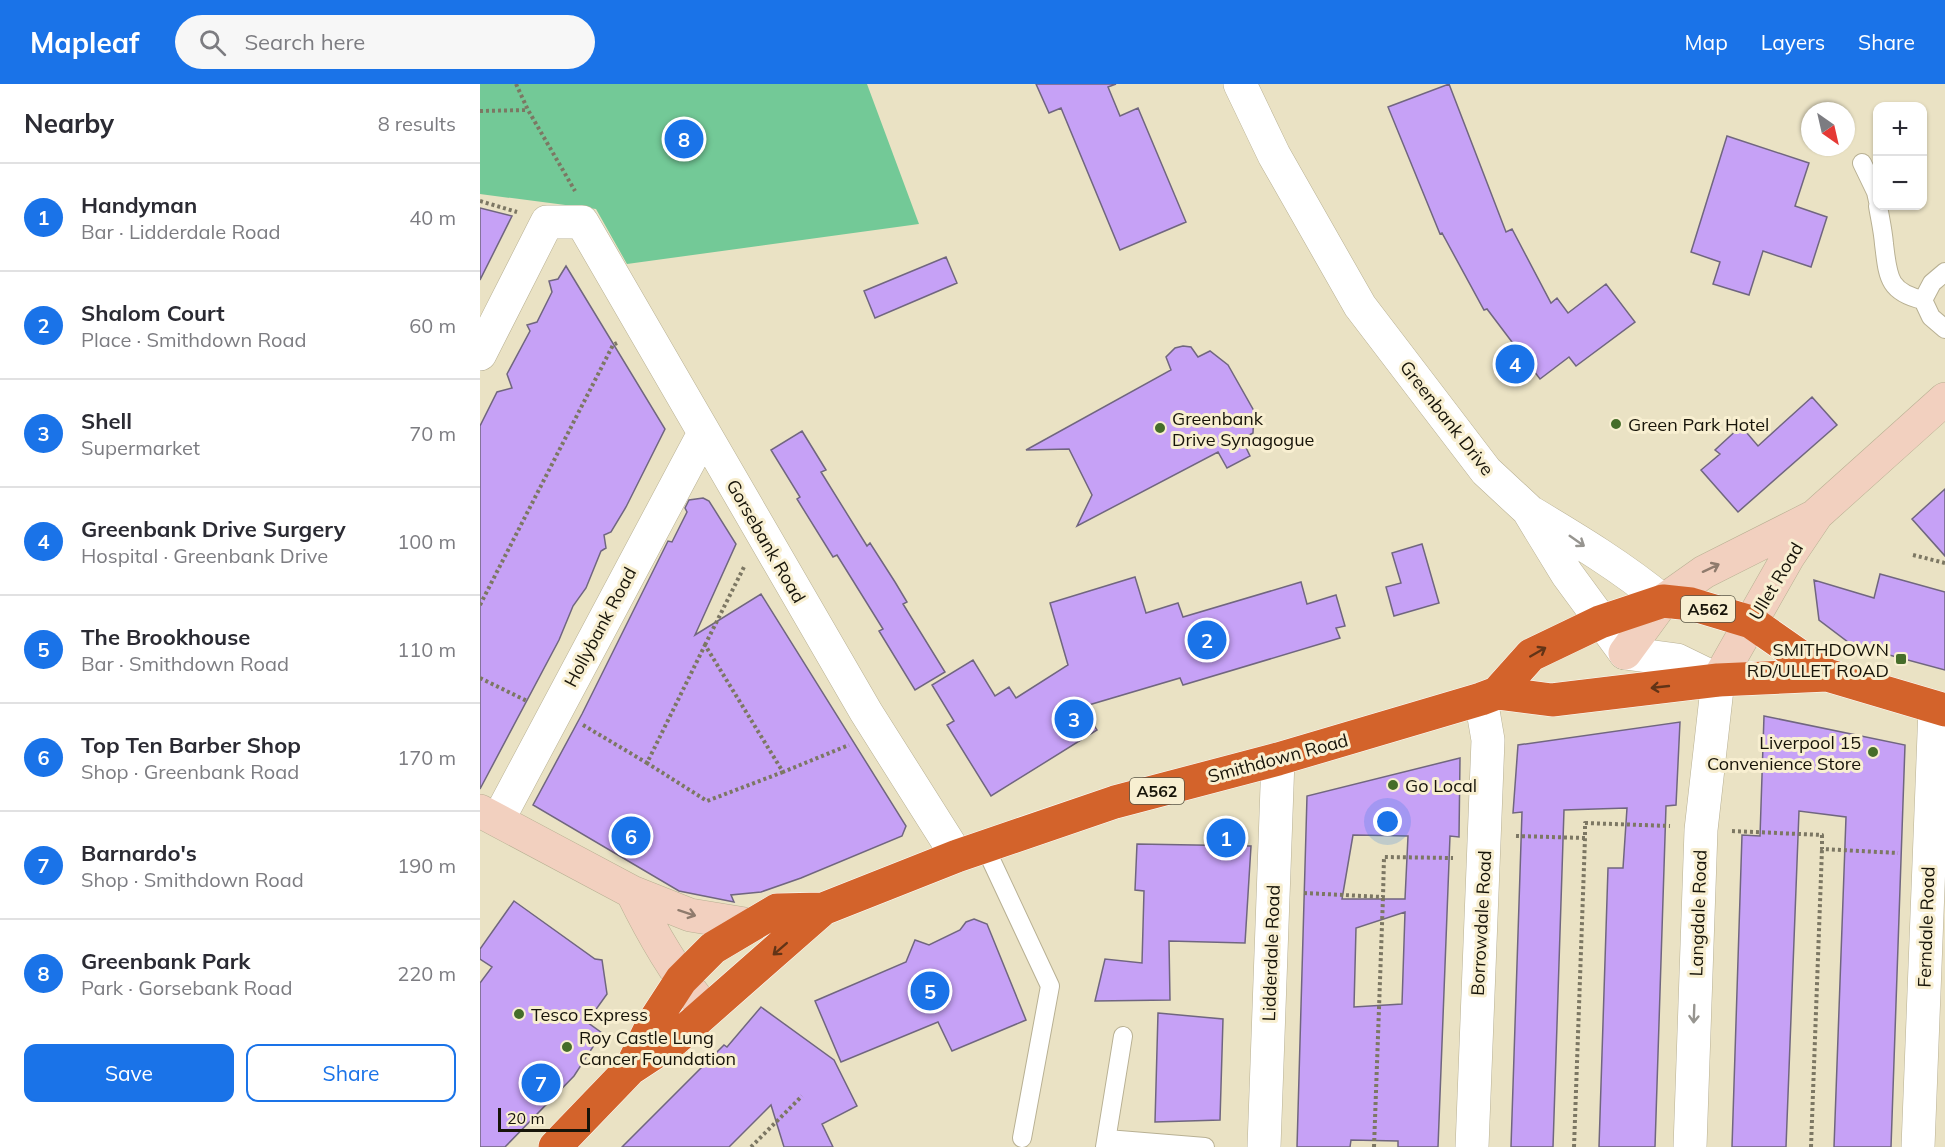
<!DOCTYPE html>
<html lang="en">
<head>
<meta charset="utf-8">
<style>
  body { margin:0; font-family:Mulish,sans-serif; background:#f7f7f7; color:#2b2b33 }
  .controls { position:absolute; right:18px; top:18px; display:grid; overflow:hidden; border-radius:12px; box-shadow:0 2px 4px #0004 }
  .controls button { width:54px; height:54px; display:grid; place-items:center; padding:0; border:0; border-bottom:2px solid #e1e1e2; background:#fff; color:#2b2b33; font:30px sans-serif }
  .compass { position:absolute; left:1321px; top:18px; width:54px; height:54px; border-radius:50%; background:#fff; box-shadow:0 2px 4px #0004; rotate:146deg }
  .scale { position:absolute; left:18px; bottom:15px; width:92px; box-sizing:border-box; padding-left:6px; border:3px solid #171409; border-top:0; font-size:16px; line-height:21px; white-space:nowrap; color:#171409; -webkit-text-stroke:4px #f8efd1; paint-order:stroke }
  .you { position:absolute; left:908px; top:738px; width:21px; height:21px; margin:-15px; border:4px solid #fff; border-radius:50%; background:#1a73e8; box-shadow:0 0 0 9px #1a73e833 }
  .badge { display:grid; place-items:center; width:39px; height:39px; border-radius:50%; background:#1a73e8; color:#fff; font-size:20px; font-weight:700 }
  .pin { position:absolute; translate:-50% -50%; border:3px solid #fff; box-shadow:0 2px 6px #0006 }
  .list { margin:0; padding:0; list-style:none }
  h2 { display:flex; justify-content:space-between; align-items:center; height:78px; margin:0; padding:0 24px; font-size:26px }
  h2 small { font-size:20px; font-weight:400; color:#7c7c81 }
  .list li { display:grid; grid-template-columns:39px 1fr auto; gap:18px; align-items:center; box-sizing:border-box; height:108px; padding:0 24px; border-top:2px solid #e1e1e2 }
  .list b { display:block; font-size:22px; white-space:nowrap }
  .list p { margin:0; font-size:20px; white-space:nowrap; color:#7c7c81 }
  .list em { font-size:20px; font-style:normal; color:#7c7c81 }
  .actions { display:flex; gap:12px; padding:18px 24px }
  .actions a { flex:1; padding:14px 0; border:2px solid #1a73e8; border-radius:12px; text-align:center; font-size:21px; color:#1a73e8 }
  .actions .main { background:#1a73e8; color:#fff }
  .icon { flex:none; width:33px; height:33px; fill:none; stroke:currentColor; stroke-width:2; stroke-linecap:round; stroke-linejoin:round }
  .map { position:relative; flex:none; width:1465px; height:1063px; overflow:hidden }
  header { display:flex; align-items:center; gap:36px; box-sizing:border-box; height:84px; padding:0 30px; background:#1a73e8; color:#fff }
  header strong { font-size:28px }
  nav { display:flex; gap:33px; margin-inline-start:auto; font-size:21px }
  .search { width:420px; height:54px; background:#f7f7f7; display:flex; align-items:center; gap:15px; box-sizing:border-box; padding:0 21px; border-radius:33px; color:#7c7c81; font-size:22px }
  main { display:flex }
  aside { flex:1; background:#fff }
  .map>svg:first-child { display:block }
  .green { fill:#73c997 }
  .building { fill:#c6a1f6; stroke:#70667f; stroke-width:1.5; fill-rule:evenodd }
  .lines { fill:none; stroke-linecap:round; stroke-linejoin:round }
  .lane-casing { stroke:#b8b093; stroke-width:20 }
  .street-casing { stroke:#b8b093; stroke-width:34 }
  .secondary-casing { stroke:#b8b093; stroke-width:34 }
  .highway-casing { stroke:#fff; stroke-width:34 }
  .path { stroke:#7c7763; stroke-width:4; stroke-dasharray:3 3; stroke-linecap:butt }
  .lane { stroke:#fff; stroke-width:18 }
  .street { stroke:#fff; stroke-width:33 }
  .secondary { stroke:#f2d0bf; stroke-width:33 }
  .highway { stroke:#d3632b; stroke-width:33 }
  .oneway { stroke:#979590 }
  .oneway2 { stroke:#8f7b6d }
  .oneway3 { stroke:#623417 }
  .poi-dot { fill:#456d29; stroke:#f8efd1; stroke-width:2 }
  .labels { text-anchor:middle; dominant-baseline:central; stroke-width:6; stroke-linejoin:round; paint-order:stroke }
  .shield { fill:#f8efd1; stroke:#5a5645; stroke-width:1.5 }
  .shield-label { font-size:16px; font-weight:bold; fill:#171409 }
  .poi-label { font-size:18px; fill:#171409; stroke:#f8efd1; text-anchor:start }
  .street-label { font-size:18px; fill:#171409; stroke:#f8efd1 }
</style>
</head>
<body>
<header>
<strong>Mapleaf</strong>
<div class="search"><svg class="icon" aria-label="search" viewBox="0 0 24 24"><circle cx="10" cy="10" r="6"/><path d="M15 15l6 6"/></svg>Search here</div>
<nav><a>Map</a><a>Layers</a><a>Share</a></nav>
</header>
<main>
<aside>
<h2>Nearby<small>8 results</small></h2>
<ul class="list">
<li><span class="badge">1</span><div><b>Handyman</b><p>Bar · Lidderdale Road</p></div><em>40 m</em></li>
<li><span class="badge">2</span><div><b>Shalom Court</b><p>Place · Smithdown Road</p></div><em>60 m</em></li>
<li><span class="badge">3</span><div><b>Shell</b><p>Supermarket</p></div><em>70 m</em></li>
<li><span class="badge">4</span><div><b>Greenbank Drive Surgery</b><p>Hospital · Greenbank Drive</p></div><em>100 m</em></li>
<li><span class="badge">5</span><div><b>The Brookhouse</b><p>Bar · Smithdown Road</p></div><em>110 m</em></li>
<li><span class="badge">6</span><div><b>Top Ten Barber Shop</b><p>Shop · Greenbank Road</p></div><em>170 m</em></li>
<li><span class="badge">7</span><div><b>Barnardo's</b><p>Shop · Smithdown Road</p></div><em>190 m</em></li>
<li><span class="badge">8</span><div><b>Greenbank Park</b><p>Park · Gorsebank Road</p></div><em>220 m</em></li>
</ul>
<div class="actions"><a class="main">Save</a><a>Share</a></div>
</aside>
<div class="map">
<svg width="1465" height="1063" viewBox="0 0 1465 1063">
  <rect width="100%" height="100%" fill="#eae2c4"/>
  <path class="green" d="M0,0H387L439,140L147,180L116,125L0,110Z"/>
  <path class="building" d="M556,0H636L628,3L640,32L658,24L706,138L640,166L581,24L569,29Z
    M969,0L1026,148L1032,145L1071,219L1077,214L1088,229L1126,200L1155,238L1096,282L1089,273L1060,295L1007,225L1004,226L962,149L960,150L908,23Z
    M1247,52L1329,79L1315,122L1347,133L1331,183L1283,167L1269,211L1233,200L1240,178L1211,168Z
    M0,124L32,132L0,196Z
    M466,173L477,199L395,234L384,207Z
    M86,182L185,345L146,423L131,448L124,451L126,464L121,467L106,504L93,522L79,556L0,705V342L17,308L32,304L27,290L50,247L47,241L57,238L72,208L69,197L78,195Z
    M703,262L711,263L718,273L730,267L748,281L774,327L773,349L762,355L770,372L747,384L738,368L597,442L612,411L589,365L546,366L691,286L686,273L695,264Z
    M1332,313L1357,341L1258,428L1221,386L1240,370L1235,366L1261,342L1278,362Z
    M322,347L346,386L341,388L387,462L390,459L415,498L427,518L423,520L465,588L435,606L399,547L403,545L357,471L353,473L317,415L320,413L291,366Z
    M1465,405V472L1432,435Z
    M223,414L229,417L256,460L215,551L281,510L426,742L422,752L321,794L281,808L251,811L254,818L199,807L53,721L102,630L188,457L192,458L207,428L205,424L209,416Z
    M942,460L959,519L914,532L906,503L921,499L912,469Z
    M1400,490L1465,508V586L1372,561L1339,536L1334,496L1394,514Z
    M655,493L666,529L698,519L703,533L821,498L827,520L856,511L865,542L856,544L860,554L703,601L700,594L602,623L617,646L511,712L467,641L474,637L452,601L493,576L515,612L529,603L536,614L588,581L570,519Z
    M1284,632L1425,661L1411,1063H1354L1366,733L1319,727L1306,1063H1252L1262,751L1280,752Z
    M1200,638L1196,721L1186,722L1175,1063H1119L1128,784H1143L1147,724L1084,726L1073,1063H1031L1042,728L1033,729L1038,661Z
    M980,674L979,753L970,752L958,1063H918V1057L871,1056L870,1063H817L827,712ZM873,751L928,752L925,815H862ZM925,828L922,920L874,923L876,844Z
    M657,760L771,762L765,859L689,857L690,916L615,917L625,875L662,879L664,807L655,806Z
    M34,817L115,875L122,876L127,910L107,938L122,949L94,992L25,1063H0V899L12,883L0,875V865Z
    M494,835L507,840L546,936L472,967L458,938L361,978L335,917L426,878L435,856L449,861L480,846L486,838Z
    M281,923L354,976L377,1022L342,1040L353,1063H304L291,1021L249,1063H142L244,961L247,963Z
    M678,929L743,935L740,1036L675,1038Z"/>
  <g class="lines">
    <defs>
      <path id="lane" d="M1382,79L1396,108L1398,117
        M1398,122C1400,134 1403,147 1404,160C1408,191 1407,208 1443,216
        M1465,188L1452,199L1443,216L1451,233L1465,245
        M505,763L570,902L542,1054
        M627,1055L725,1063
        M625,1063L643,952"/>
      <path id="street" d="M760,0L794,71L880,222L1006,387L1048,426L1087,490L1145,569L1197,576L1238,596L1221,746L1210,1063
        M0,270L67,138H102L386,628L477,772
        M1052,429C1097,456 1142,483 1183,517
        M18,736L223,351
        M784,1063L798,675
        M992,1063L1008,656L1001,615
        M1438,1063L1455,624"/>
      <path id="secondary" d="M1145,569L1183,517L1224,488L1333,433
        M1238,596L1308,473L1337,430L1465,315
        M0,727L152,808L210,831L271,841
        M152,808C174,853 195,888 226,927"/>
      <path id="highway" d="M1017,609L1072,616L1238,596L1347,591L1465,626
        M151,984L173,939L201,896L233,864L297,826L343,825
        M75,1063L150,985L194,956L343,825L477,772L635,718L798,675L1001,615L1017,609L1051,571L1120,538L1183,517L1211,520L1271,538L1347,591"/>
    </defs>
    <use href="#lane" class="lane-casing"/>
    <use href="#street" class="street-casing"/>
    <use href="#secondary" class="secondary-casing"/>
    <use href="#highway" class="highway-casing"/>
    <path class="path" d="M36,0L48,26L95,107
      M0,27L48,26
      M0,117L37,128
      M1433,471L1465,479
      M0,521L133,261L137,259
      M225,561L265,481
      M0,594L47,617
      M103,641L167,679
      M303,688L227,717L167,679L225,561L303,688L369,661
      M1252,747L1342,751V765L1418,769
      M1036,752L1105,754V739L1190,742
      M824,809L903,813L904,773L973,774
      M271,1063L322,1012
      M894,1063L903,813
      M1094,1063L1105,754
      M1331,1063L1342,765"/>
    <use href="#lane" class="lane"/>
    <use href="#street" class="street"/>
    <use href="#secondary" class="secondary"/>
    <use href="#highway" class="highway"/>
  </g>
  <defs><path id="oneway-shaft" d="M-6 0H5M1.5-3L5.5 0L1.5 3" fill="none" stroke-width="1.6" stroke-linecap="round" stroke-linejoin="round" transform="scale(1.5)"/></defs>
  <g class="oneway">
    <use href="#oneway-shaft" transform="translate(1097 457) rotate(35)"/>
    <use href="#oneway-shaft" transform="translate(1214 930) rotate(92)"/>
  </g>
  <g class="oneway2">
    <use href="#oneway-shaft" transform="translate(1231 484) rotate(-25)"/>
    <use href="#oneway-shaft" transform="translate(207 829) rotate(18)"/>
  </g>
  <g class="oneway3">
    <use href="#oneway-shaft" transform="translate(1058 568) rotate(-30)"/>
    <use href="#oneway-shaft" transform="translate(1180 603) rotate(174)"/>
    <use href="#oneway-shaft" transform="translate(300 865) rotate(139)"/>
  </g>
  <g class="poi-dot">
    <circle cx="1136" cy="340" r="6"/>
    <circle cx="680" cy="344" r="6"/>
    <rect x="1415" y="569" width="12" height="12" rx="3"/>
    <circle cx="1393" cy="668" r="6"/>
    <circle cx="913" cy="701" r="6"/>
    <circle cx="39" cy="930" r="6"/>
    <circle cx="87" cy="963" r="6"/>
  </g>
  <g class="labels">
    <g class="shield">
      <rect x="1201" y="512" width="54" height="26" rx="4.5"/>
      <rect x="650" y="694" width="54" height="26" rx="4.5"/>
    </g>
    <g class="shield-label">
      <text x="1228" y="525">A562</text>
      <text x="677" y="707">A562</text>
    </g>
    <g class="poi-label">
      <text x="692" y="334">Greenbank<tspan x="692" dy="21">Drive Synagogue</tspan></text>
      <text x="1148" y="340">Green Park Hotel</text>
      <text x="1409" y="565" text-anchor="end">SMITHDOWN<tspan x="1409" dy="21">RD/ULLET ROAD</tspan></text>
      <text x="1381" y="658" text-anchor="end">Liverpool 15<tspan x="1381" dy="21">Convenience Store</tspan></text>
      <text x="925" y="701">Go Local</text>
      <text x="51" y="930">Tesco Express</text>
      <text x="99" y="953">Roy Castle Lung<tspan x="99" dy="21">Cancer Foundation</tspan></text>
    </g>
    <g class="street-label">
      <text transform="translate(967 334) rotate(52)">Greenbank Drive</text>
      <text transform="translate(286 457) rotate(60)">Gorsebank Road</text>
      <text transform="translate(1296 497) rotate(-59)">Ullet Road</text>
      <text transform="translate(120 543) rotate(-62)">Hollybank Road</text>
      <text transform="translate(798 674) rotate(-15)">Smithdown Road</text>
      <text transform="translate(1218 829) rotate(-88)">Langdale Road</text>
      <text transform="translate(1001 839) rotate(-87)">Borrowdale Road</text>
      <text transform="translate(1446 843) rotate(-88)">Ferndale Road</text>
      <text transform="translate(791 869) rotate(-88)">Lidderdale Road</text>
    </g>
  </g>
</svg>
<div class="controls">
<button>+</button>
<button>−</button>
</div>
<svg class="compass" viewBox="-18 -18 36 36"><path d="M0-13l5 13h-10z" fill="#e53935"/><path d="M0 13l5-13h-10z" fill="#7c7c81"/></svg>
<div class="scale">20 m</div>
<div class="you"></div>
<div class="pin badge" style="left:746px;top:754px">1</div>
<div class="pin badge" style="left:727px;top:556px">2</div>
<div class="pin badge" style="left:594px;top:635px">3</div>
<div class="pin badge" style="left:1035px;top:280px">4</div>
<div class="pin badge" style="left:450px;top:907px">5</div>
<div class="pin badge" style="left:151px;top:752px">6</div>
<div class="pin badge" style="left:61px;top:999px">7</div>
<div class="pin badge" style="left:204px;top:55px">8</div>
</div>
</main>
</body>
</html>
